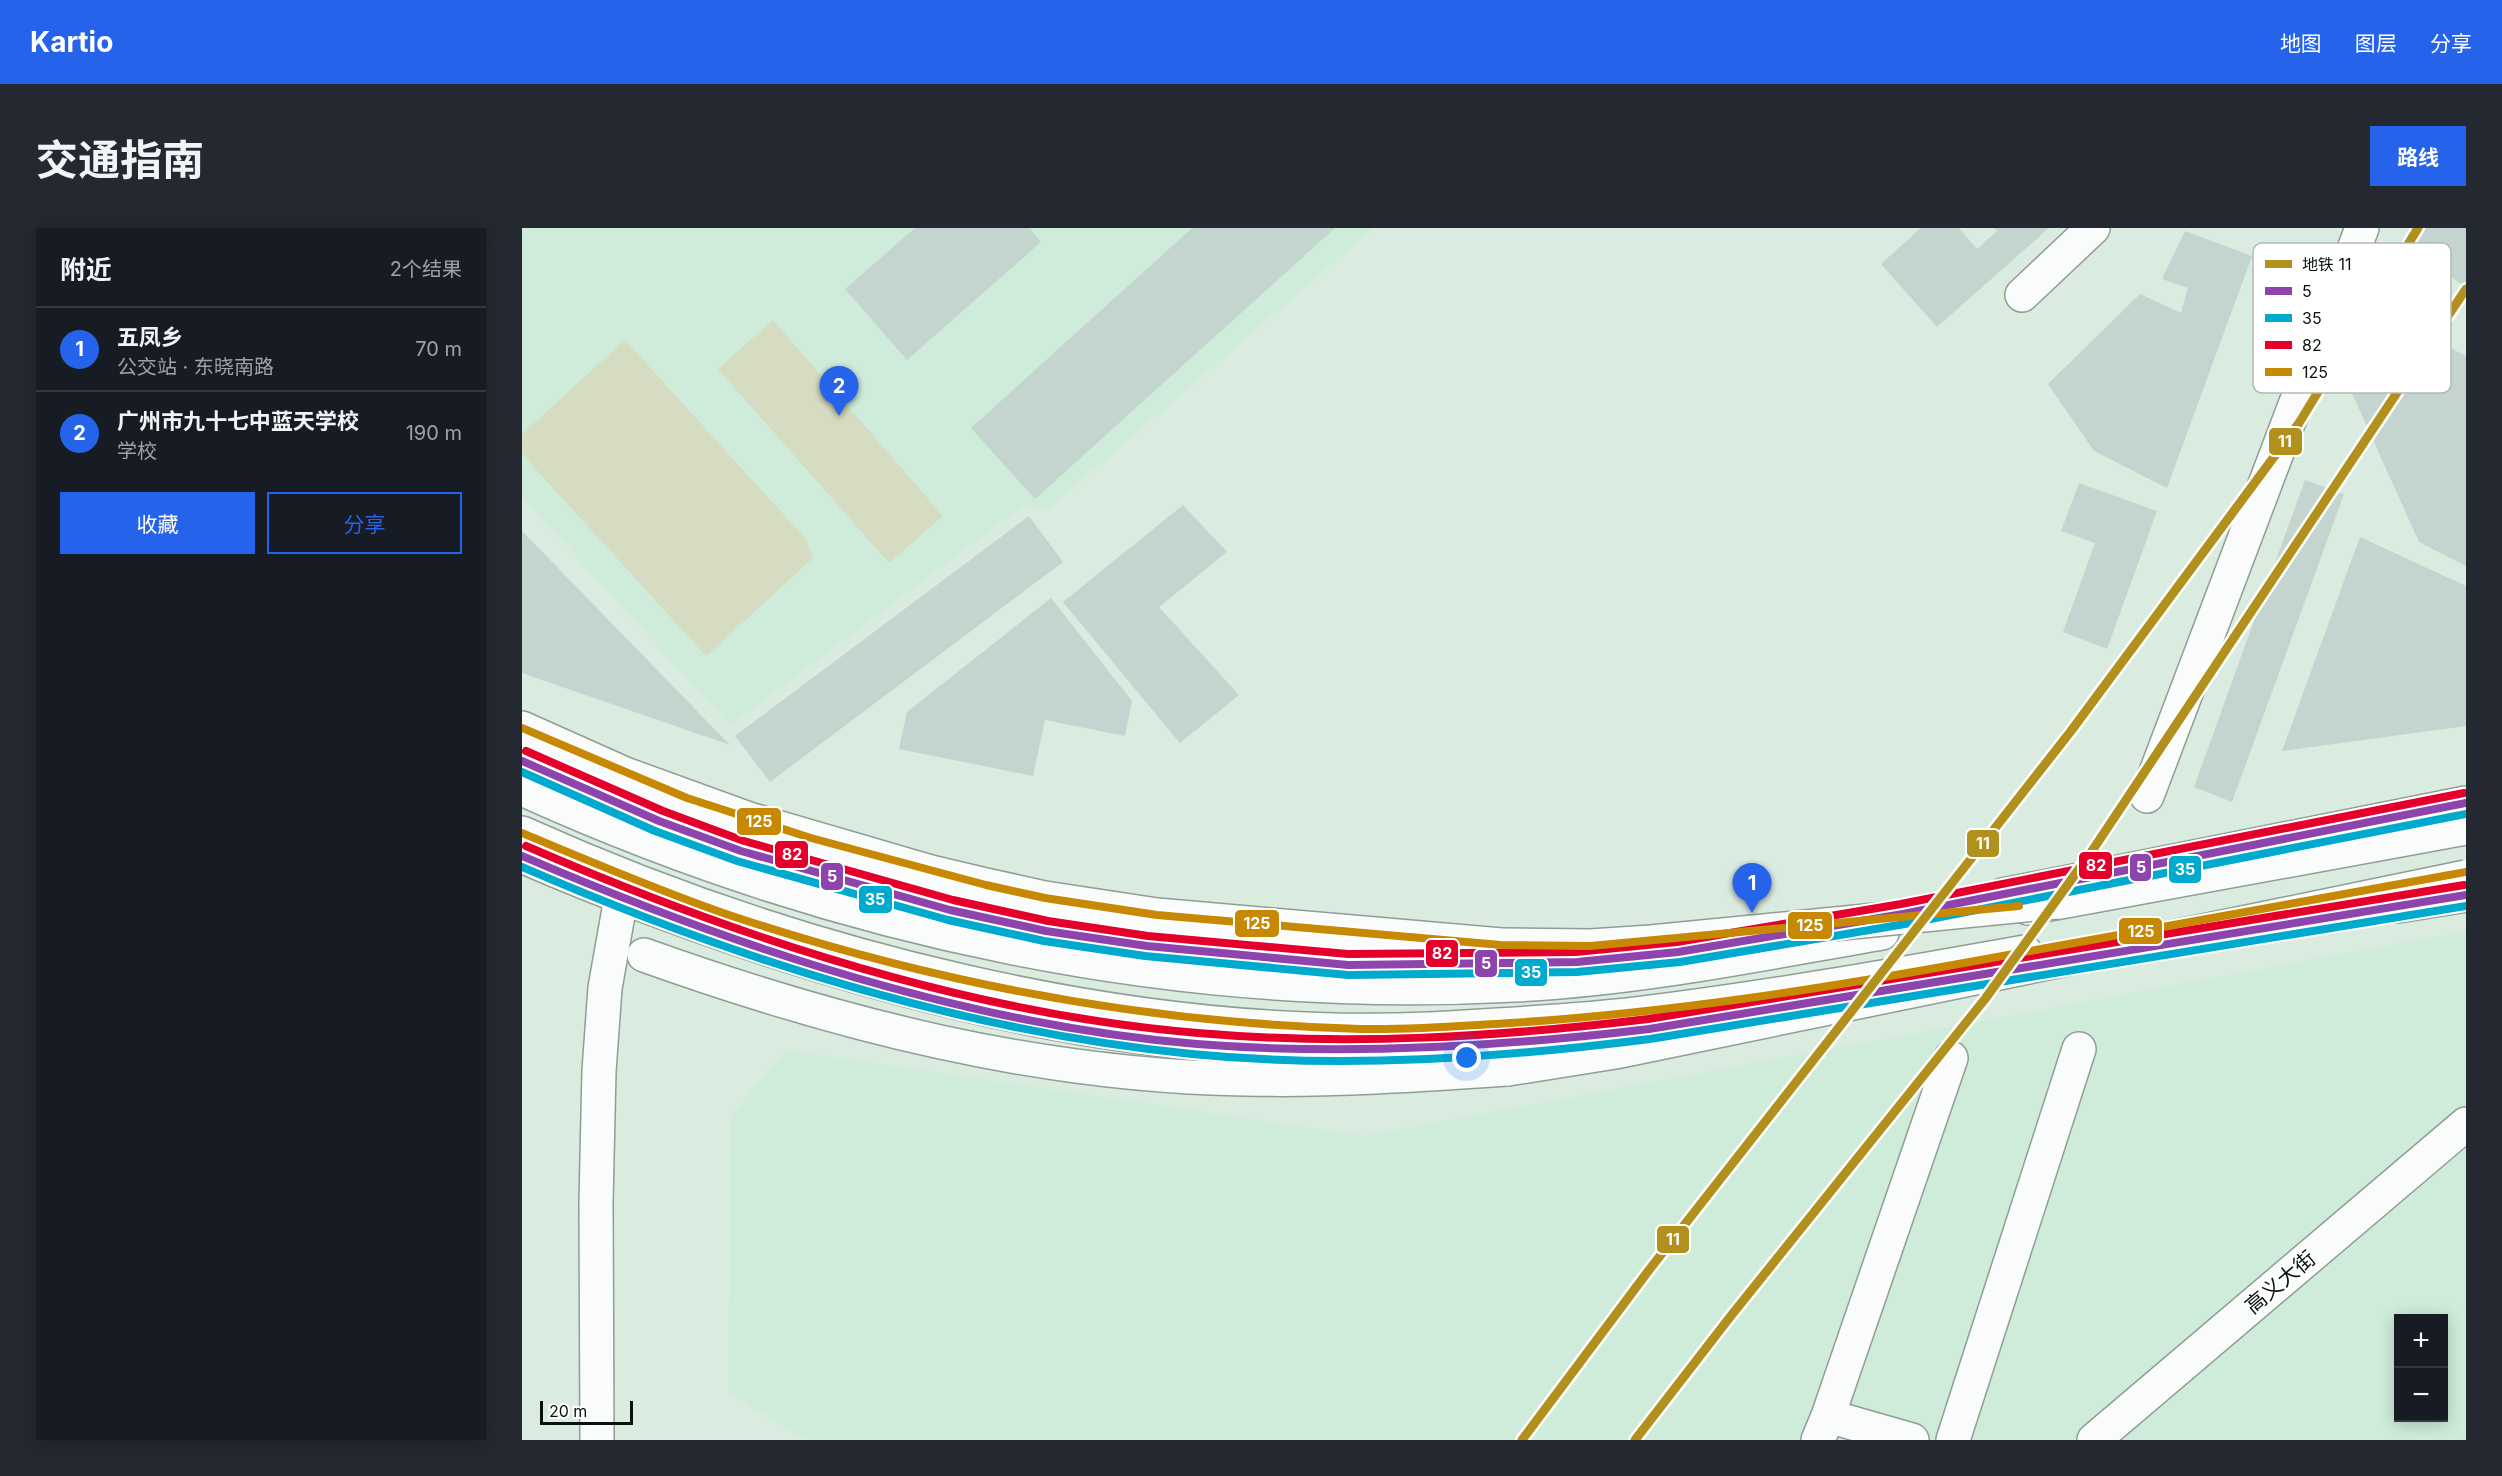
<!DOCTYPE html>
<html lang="zh">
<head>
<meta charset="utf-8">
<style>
  body { margin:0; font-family:Inter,"Noto Sans SC",sans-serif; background:#242831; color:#f1f3f6 }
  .controls { position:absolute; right:18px; bottom:18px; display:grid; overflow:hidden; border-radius:0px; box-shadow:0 3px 15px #0003 }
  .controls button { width:54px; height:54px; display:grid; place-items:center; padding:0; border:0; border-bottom:2px solid #363941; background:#171b24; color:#f1f3f6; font:30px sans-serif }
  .scale { position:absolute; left:18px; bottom:15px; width:93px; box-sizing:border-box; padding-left:6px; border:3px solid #08130d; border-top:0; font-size:16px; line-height:21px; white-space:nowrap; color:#08130d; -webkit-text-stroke:4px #fff; paint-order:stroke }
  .you { position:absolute; left:945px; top:830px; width:21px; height:21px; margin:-15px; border:4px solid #fff; border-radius:50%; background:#1a73e8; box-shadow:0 0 0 9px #1a73e833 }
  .badge { display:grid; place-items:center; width:39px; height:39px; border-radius:50%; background:#2563eb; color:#fff; font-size:20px; font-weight:700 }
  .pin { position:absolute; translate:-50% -50px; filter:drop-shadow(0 2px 3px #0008) }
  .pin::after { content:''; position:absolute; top:32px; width:21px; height:18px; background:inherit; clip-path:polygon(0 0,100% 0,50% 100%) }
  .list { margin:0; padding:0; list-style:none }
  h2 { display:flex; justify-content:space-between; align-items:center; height:78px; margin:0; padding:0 24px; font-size:26px }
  h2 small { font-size:20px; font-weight:400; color:#9ea1a6 }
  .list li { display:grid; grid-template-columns:39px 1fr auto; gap:18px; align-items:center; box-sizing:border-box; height:84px; padding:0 24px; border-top:2px solid #363941 }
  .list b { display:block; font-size:22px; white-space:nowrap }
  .list p { margin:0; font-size:20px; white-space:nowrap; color:#9ea1a6 }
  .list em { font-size:20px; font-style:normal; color:#9ea1a6 }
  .actions { display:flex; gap:12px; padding:18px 24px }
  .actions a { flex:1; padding:14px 0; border:2px solid #2563eb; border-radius:0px; text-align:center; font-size:21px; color:#2563eb }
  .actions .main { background:#2563eb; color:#fff }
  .map { position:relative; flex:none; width:1944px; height:1212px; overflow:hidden; border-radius:0px }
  header { display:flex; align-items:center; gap:36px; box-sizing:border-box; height:84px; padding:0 30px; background:#2563eb; color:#fff }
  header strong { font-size:28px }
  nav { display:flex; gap:33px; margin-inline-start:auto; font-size:21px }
  .intro { display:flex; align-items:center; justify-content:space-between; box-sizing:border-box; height:144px; padding:0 36px }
  h1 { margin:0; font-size:42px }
  .button { padding:15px 27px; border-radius:0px; background:#2563eb; color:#fff; font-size:21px; font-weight:700 }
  main { display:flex; gap:36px; padding:0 36px }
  aside { flex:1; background:#171b24; border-radius:0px; box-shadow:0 3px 15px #0003 }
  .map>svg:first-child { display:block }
  .built { fill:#ceecd9; fill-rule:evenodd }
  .garden { fill:#d5dcc1 }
  .building { fill:#c4d4ce }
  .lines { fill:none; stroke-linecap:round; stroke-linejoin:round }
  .minor-casing { stroke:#909d95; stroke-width:36 }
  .major-casing { stroke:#909d95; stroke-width:36 }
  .highway-casing { stroke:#909d95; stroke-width:36 }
  .minor { stroke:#f9fcfa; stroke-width:33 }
  .major { stroke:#f9fcfa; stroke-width:33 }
  .highway { stroke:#f9fcfa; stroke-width:33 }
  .highway-bridge-casing { stroke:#909d95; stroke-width:36; stroke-linecap:butt }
  .highway-bridge { stroke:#f9fcfa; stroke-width:33 }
  .bus-1-casing { stroke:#fff; stroke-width:12 }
  .bus-2-casing { stroke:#fff; stroke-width:12 }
  .bus-3-casing { stroke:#fff; stroke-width:12 }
  .bus-4-casing { stroke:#fff; stroke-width:12 }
  .bus-1 { stroke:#8e44ad; stroke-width:8 }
  .bus-2 { stroke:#00a9ce; stroke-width:8 }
  .bus-3 { stroke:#e4002b; stroke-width:8 }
  .bus-4 { stroke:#c78903; stroke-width:8 }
  .metro-1-casing { stroke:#fff; stroke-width:14 }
  .metro-1 { stroke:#b1901e; stroke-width:9 }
  .labels { text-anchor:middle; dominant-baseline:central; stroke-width:5; stroke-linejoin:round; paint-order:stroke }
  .street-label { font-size:21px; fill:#08130d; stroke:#fff }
  .key { fill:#fff; stroke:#b5b8b6; stroke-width:1.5 }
  .key-label { font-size:16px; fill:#08130d }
  .line-badge { stroke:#fff; stroke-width:2 }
  .badge-label { font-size:16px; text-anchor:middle; font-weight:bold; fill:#fff }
</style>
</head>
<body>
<header>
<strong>Kartio</strong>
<nav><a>地图</a><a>图层</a><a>分享</a></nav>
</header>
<div class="intro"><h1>交通指南</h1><a class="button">路线</a></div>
<main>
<aside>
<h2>附近<small>2个结果</small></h2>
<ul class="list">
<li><span class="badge">1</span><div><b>五凤乡</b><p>公交站 · 东晓南路</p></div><em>70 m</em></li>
<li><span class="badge">2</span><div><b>广州市九十七中蓝天学校</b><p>学校</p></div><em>190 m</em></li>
</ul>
<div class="actions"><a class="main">收藏</a><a>分享</a></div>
</aside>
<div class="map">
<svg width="1944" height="1212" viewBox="0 0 1944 1212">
  <rect width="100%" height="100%" fill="#daebe0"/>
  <path class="built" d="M0,0H851L525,282L501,278L208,498L0,268Z
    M1944,703V1212H286L206,1165L209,888L264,822L842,908ZM1876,1090H1922V1190H1876Z"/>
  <path class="garden" d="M251,92L421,288L367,335L196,141Z
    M103,112L283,310L291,330L184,428L0,226V206Z"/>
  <path class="building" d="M393,0H508L519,14L385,132L323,61Z
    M670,0H813L513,271L449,200Z
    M1399,0H1437L1455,21L1475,3L1472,0H1527L1415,99L1359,36Z
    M1901,0H1944V60L1888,18Z
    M1663,3L1730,28L1645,260L1572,223L1526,156L1618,66L1659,85L1666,60L1640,51Z
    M1868,89L1944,128V338L1897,314L1829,163Z
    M1783,252L1822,266L1710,574L1672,559Z
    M1557,255L1635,283L1585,421L1541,404L1573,315L1539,303Z
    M661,277L705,324L637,379L717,467L658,515L541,374Z
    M507,288L541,334L248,554L213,508Z
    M0,303L208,517L0,445Z
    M1838,309L1944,358V498L1760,523Z
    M529,370L610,473L603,508L523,492L511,548L377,521L385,484Z"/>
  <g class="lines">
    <defs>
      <path id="minor" d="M1500,67L1571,0
        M1625,568L1840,0
        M1306,1188L1390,1212
        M75,1212L74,974L77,843L83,760L99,670
        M1296,1212L1306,1188L1429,830
        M1431,1212L1557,821
        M1572,1212L1944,896"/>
      <path id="major" d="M0,533L137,593L219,623L428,682L524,703L625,718L826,737H918L1084,731
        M0,628C70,659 138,684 210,709C380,767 556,810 736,820C874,827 1014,818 1150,797
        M1481,667L1944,575
        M1876,678L1944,667"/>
      <path id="highway" d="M0,500L103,546L227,591L409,644L464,657L523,670L635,687L979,717
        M0,561C311,702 652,775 993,757C1117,751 1238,726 1360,705
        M0,605C271,727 607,814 906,801C975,797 1046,794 1114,786C1245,770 1374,747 1503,724
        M1506,680L1944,600
        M122,727C315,796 516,848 723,851C811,853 898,847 986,841"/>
    </defs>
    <use href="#minor" class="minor-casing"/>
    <use href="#major" class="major-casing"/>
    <use href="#highway" class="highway-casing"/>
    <use href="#minor" class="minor"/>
    <use href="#major" class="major"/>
    <use href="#highway" class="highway"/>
    <defs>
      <path id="highway-bridge" d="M979,717L1068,718L1129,714L1535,674
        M986,841L1093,824L1944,649"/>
    </defs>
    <use href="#highway-bridge" class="highway-bridge-casing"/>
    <use href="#highway-bridge" class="highway-bridge"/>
    <defs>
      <path id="bus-1" d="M0,533L137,593L219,623L428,682L524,703L625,718L826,737L1055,734L1156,724L1381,686L1944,575
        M0,628C211,719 445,797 675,816C826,828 977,819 1127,801L1944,667"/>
      <path id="bus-2" d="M0,544L133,603L215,633L426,692L522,713L623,728L826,747L1055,744L1158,734L1383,696L1944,586
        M0,639C212,731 439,803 670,826C822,841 977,830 1128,811L1944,678"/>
      <path id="bus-3" d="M4,523L141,583L222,613L431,672L526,693L626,708L826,726L1054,724L1155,714L1379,676L1942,565
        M4,618C214,709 447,786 676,805C826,818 976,809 1126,791L1942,657"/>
      <path id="bus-4" d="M0,500L165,570L289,610L464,657L523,670L635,687L979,717L1068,718L1497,678
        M0,605C67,633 135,662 204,686C410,755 623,795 839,801C889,802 939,798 989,795C1145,785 1299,761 1453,733C1617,703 1780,674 1944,644"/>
    </defs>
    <use href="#bus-1" class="bus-1-casing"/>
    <use href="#bus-2" class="bus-2-casing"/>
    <use href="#bus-3" class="bus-3-casing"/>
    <use href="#bus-4" class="bus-4-casing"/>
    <use href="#bus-1" class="bus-1"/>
    <use href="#bus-2" class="bus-2"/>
    <use href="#bus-3" class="bus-3"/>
    <use href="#bus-4" class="bus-4"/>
    <defs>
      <path id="metro-1" d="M1000,1212L1127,1042L1549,503L1777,195L1896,0
        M1113,1212L1208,1089L1463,771L1570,623L1944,61"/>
    </defs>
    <use href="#metro-1" class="metro-1-casing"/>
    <use href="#metro-1" class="metro-1"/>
  </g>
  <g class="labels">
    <g class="street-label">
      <text transform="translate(1758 1054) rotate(-40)">高义大街</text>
    </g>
  </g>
  <rect x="1731" y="15" width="198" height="150" rx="9" class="key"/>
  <rect x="1743" y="32" width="27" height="8" fill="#b1901e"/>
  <rect x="1743" y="59" width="27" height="8" fill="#8e44ad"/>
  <rect x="1743" y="86" width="27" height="8" fill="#00a9ce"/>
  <rect x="1743" y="113" width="27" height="8" fill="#e4002b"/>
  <rect x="1743" y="140" width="27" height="8" fill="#c78903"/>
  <g class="key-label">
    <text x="1780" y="42">地铁 11</text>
    <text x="1780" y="69">5</text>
    <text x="1780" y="96">35</text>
    <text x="1780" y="123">82</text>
    <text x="1780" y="150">125</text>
  </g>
  <g class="line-badge">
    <rect x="1746" y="199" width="35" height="29" rx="6" fill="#b1901e"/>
    <rect x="214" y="579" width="46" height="29" rx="6" fill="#c78903"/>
    <rect x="1444" y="601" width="34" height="29" rx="6" fill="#b1901e"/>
    <rect x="252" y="612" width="35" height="29" rx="6" fill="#e4002b"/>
    <rect x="1556" y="623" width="35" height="29" rx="6" fill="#e4002b"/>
    <rect x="1607" y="625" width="23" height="29" rx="6" fill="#8e44ad"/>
    <rect x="1646" y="627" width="34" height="29" rx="6" fill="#00a9ce"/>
    <rect x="298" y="634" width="24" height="29" rx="6" fill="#8e44ad"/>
    <rect x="336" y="657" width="35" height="29" rx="6" fill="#00a9ce"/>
    <rect x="712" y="681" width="46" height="29" rx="6" fill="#c78903"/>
    <rect x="1265" y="683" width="46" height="29" rx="6" fill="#c78903"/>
    <rect x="1596" y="689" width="45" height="28" rx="6" fill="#c78903"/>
    <rect x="903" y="711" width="34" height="29" rx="6" fill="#e4002b"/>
    <rect x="952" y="721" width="24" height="29" rx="6" fill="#8e44ad"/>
    <rect x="992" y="730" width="34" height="29" rx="6" fill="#00a9ce"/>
    <rect x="1134" y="997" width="34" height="29" rx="6" fill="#b1901e"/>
  </g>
  <g class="badge-label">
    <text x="1763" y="219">11</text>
    <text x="237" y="599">125</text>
    <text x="1461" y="621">11</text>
    <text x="270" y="632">82</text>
    <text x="1574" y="643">82</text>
    <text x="1619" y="645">5</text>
    <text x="1663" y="647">35</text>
    <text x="310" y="654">5</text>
    <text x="353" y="677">35</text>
    <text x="735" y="701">125</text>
    <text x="1288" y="703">125</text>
    <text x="1619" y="709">125</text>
    <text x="920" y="731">82</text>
    <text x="964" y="741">5</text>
    <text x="1009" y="750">35</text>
    <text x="1151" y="1017">11</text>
  </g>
</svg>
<div class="controls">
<button>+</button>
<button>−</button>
</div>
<div class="scale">20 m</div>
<div class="you"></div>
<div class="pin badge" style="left:1230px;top:685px">1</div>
<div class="pin badge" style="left:317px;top:188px">2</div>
</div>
</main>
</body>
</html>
